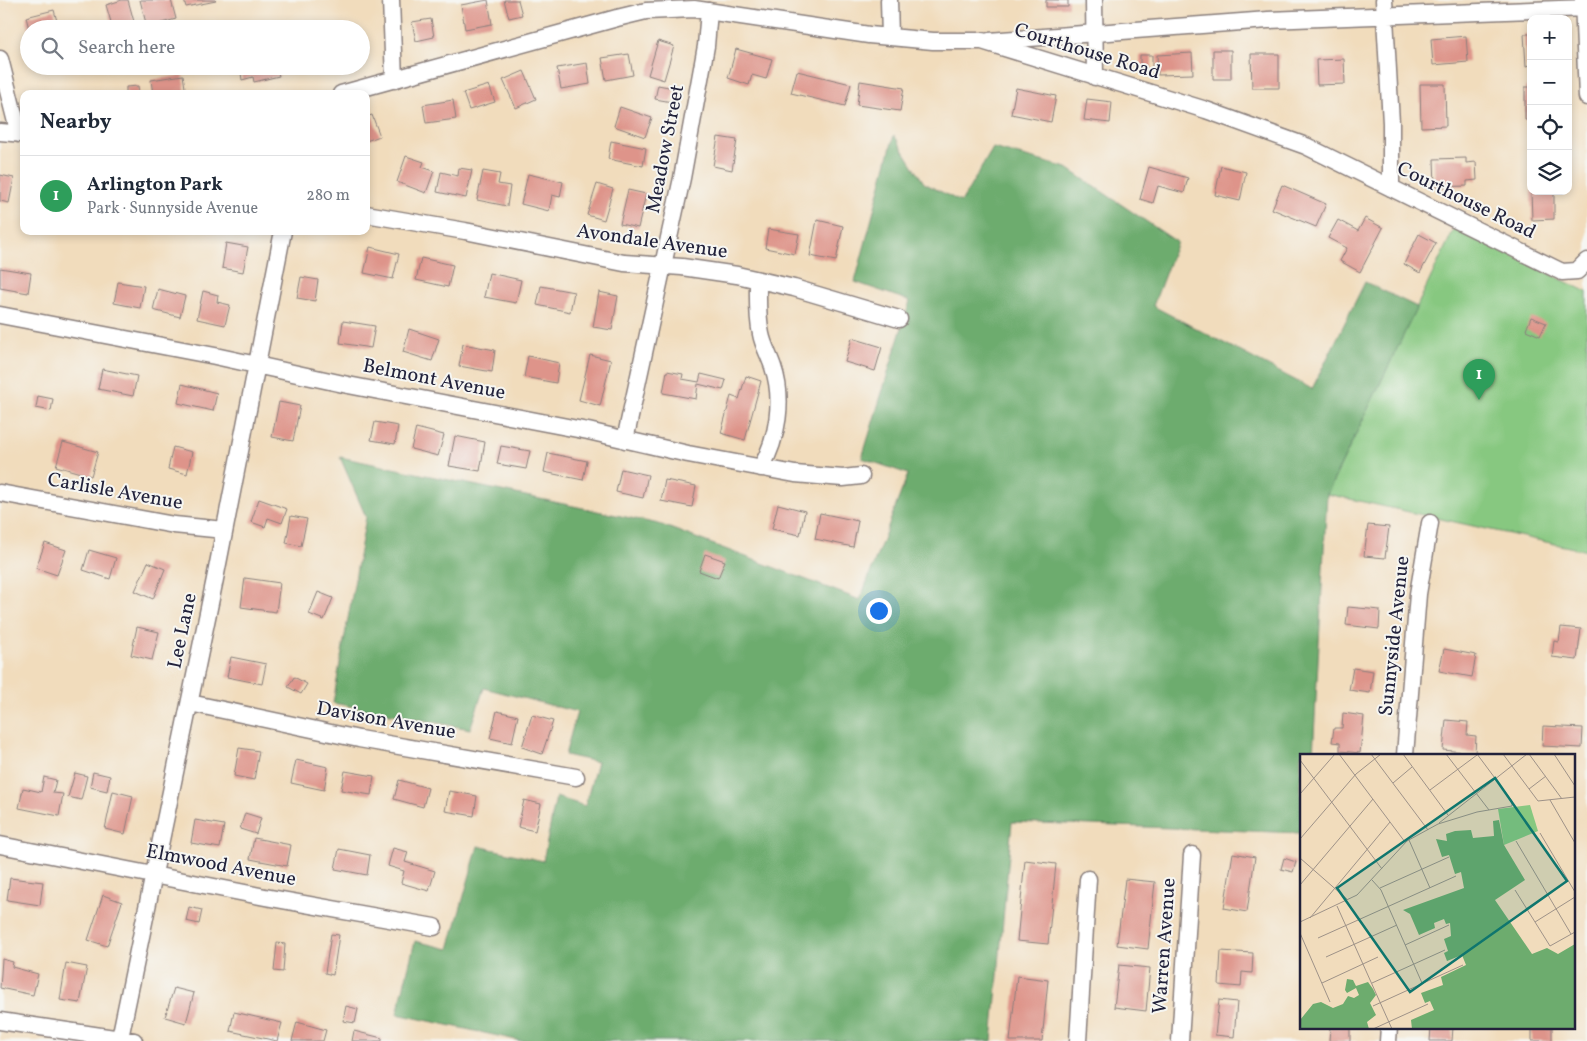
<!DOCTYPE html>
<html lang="en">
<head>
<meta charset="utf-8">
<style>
  body { margin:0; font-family:Vollkorn,serif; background:#f2f2f3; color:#1f2937 }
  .controls { position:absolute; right:15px; top:15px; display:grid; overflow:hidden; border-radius:10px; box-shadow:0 2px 8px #0003 }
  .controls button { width:45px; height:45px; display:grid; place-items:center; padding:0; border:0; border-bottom:1px solid #e0e1e3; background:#fff; color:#1f2937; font:25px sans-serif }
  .you { position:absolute; left:878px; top:610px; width:18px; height:18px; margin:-12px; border:4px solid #fff; border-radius:50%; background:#1a73e8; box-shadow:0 0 0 8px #1a73e833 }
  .badge { display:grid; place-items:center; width:32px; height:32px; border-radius:50%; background:#0f766e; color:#fff; font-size:16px; font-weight:700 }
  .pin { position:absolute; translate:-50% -41px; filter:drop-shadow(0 1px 2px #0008) }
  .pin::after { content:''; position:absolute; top:26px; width:18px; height:15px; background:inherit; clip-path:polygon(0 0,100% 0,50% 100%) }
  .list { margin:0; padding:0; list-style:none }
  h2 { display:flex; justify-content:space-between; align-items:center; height:65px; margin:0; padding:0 20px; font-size:21px }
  h2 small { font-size:16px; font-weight:400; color:#747a83 }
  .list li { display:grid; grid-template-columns:32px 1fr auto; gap:15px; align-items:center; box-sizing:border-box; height:80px; padding:0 20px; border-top:1px solid #e0e1e3 }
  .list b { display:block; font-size:19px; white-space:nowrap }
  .list p { margin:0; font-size:16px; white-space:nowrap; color:#747a83 }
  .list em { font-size:16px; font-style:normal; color:#747a83 }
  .icon { flex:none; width:28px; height:28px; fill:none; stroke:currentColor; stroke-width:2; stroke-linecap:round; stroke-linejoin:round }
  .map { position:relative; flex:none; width:1587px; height:1041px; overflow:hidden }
  .search { position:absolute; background:#fff; box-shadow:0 2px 8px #0003; left:20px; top:20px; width:350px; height:55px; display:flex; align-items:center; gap:12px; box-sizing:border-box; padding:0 18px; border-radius:28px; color:#747a83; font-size:19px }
  .panel { position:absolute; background:#fff; box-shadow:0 2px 8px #0003; left:20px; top:90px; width:350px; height:145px; border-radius:10px }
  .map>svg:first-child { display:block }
  .green { fill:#87c880; stroke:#54755e }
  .forest { fill:#6dac6e; stroke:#486754 }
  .building { fill:#de948a }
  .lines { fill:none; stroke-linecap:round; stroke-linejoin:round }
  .minor-casing { stroke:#8a7f7c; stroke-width:19 }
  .minor { stroke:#fff; stroke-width:16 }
  .labels { text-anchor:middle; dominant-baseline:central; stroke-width:4; stroke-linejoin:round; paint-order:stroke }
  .street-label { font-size:20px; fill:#22223b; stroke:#f6f6f2 }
  .inset-road { fill:none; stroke:#9e9288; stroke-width:1 }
  .view { fill:#0f766e; fill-opacity:0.15; stroke:#0f766e; stroke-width:2.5 }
  .inset-edge { fill:none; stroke:#22223b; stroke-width:2.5 }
</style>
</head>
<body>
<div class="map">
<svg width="1587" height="1041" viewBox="0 0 1587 1041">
  <rect width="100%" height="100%" fill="#f6f6f2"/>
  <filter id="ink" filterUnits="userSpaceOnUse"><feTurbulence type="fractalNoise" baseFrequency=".02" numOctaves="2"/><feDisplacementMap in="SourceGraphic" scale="10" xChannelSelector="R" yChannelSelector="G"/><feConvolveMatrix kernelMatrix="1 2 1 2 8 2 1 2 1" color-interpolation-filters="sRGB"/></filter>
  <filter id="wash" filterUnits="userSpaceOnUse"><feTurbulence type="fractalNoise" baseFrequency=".0096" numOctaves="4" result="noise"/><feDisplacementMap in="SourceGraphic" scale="20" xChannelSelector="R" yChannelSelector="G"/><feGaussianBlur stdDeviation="1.12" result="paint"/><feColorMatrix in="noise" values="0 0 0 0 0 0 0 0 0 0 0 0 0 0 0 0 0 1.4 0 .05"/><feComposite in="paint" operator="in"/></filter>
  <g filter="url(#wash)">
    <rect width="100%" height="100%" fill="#f1dcbc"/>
    <path class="green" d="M1455,227L1587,292V551L1327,494Z"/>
    <path class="forest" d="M894,135L924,183L961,202L993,148L1067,168L1177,242L1153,306L1312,389L1365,282L1417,307L1327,494L1313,755H1301V833L1012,822L992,1041H521L397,1014L415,941L449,949L478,846L543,861L556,797L585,806L597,762L565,755L577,712L484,688L470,729L333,703L366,517L340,457L659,524L860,600L908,474L862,458L910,301L855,282Z"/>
    <g id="blocks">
      <path class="building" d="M122,0H128L136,29H113L106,5Z
        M140,0H171L176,19L147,27Z
        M184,0H215L216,1L186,7Z
        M488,0L492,24L465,29L461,5Z
        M504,0H518L522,15L509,18Z
        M1046,0H1068V7H1046Z
        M54,10L59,29H29L26,17Z
        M431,19L434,37L416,41L412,22Z
        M1524,34H1531V65L1526,66Z
        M1466,36L1468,62L1433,65L1431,39Z
        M658,41L674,46L664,80L648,75Z
        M736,49L772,59L766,79L752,75L749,85L728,78Z
        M1213,50H1231V79H1213Z
        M1192,53L1193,74L1158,75L1157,55Z
        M629,54L633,75L606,80L602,58Z
        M1251,54H1279V88H1252Z
        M1140,55H1152V69H1140Z
        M1344,59L1345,84L1317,85L1316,60Z
        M587,63L590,84L561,89L557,68Z
        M240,66H276L279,76L254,82L253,77L242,80Z
        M524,71L536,99L516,108L503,80Z
        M797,71L851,84L845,106L791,93Z
        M183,75L186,94H153L151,80Z
        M860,81L904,88L900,111L857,105Z
        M1420,84H1445L1446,126L1421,127Z
        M489,85L495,102L469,110L463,93Z
        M658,85L674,88L672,102L655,99Z
        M138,86L139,94H126V87Z
        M1525,87H1531V120H1525Z
        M1016,88L1056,96L1051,122L1011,114Z
        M1087,99L1112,102L1110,123L1084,120Z
        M453,100L456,119L426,123L423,105Z
        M620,107L652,118L645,137L614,126Z
        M372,115L380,136L366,141V117Z
        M718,137L737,140L732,170L713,166Z
        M611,141L646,148L643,166L608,159Z
        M406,156L424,162L422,167L434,171L426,193L397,182Z
        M1466,158V163L1476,162L1477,180L1467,181V186L1435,187L1434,159Z
        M1221,166L1246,172L1240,201L1215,195Z
        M1149,167L1188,178L1184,193L1158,186L1153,203L1140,199Z
        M459,168L472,170L466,198L437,192L441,172L458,176Z
        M483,171L500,174L498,184L510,186L507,206L477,200Z
        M528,174L563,182L560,197L552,195L549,211L521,204Z
        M0,175L14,178L9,203L0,201Z
        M597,184L613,189L604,220L587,215Z
        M1282,185L1326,204L1316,227L1272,209Z
        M628,190L646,194L638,228L620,224Z
        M1531,191H1554V219L1532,220Z
        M1365,218L1383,228L1360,272L1340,261L1347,248L1328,238L1338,220L1358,231Z
        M817,220L843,226L836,261L810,256Z
        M768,229L799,234L795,254L765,248Z
        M1419,234L1436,243L1420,273L1404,264Z
        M226,243L248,247L243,272L222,268Z
        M370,247L399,254L393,279L364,273Z
        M421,258L453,265L448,287L416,280Z
        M0,268L31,273L28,293L0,288Z
        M489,273L521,280L516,303L484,297Z
        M301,277L318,280L315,301L297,298Z
        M118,282L144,286L140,308L114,303Z
        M541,286L574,292L570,312L537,305Z
        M158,289L185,296L180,317L153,310Z
        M203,291L218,295L217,302L230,305L225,325L197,319Z
        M599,292L618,296L612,330L593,327Z
        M1531,317L1546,323L1540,336L1526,330Z
        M343,321L375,326L371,348L340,343Z
        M409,329L439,339L432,361L403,352Z
        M852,338L882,347L875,371L845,362Z
        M463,344L495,350L492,372L459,366Z
        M590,355L611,360L600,406L579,400Z
        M528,356L559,363L556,383L524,377Z
        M102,369L137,376L133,396L98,389Z
        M667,371L683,374L682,379L699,382L701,374L726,380L723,390L698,384L696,399L663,393Z
        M746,376L761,381L745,440L721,433L731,396L739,399Z
        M182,384L217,393L213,411L178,403Z
        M38,396L53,399L51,411L36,408Z
        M279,402L300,406L293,441L272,437Z
        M375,422L398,426L395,444L371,440Z
        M416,428L444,435L438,456L411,449Z
        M455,436L485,442L480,471L449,466Z
        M63,442L98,452L91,476L56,466Z
        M501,446L530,451L526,469L497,464Z
        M173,447L192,452L187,474L168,469Z
        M548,453L587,461L583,480L544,472Z
        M621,469L648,475L643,498L616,492Z
        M665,480L696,486L692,507L661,501Z
        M259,499L287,509L282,523L268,518L265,527L251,522Z
        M778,504L805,511L800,535L772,529Z
        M820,513L858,521L853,547L815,539Z
        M291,516L307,519L301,546L286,543Z
        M1368,525L1389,527L1385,558L1364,556Z
        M45,543L66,550L57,575L36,568Z
        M89,550L116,558L110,579L83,570Z
        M705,554L725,561L718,578L699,571Z
        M148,562L165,569L153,599L135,591Z
        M245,578L280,583L276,612L241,607Z
        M318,592L333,598L324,620L309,614Z
        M1348,607L1380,610L1379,629L1346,625Z
        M137,627L159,632L152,660L131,655Z
        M1561,627L1581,629L1577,660L1552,657L1554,641L1559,642Z
        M1444,649L1476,655L1472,677L1439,671Z
        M231,657L266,664L262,684L227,677Z
        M1353,668L1373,671L1370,693L1349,690Z
        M294,677L307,684L301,694L288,687Z
        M497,711L518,716L512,743L490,738Z
        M1343,713L1364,716L1360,753L1340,751V743L1332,742L1334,728H1342Z
        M532,715L553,721L542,754L522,747Z
        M1446,720L1468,722L1467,735L1476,736L1475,753L1443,750Z
        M1543,726L1583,728L1582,748L1542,746Z
        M239,748L259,751L254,780L234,776Z
        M296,760L328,767L324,790L291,783Z
        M345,771L374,776L371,795L341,790Z
        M93,772L110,776L107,791L90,787Z
        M75,773L87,776L81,800L68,797Z
        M44,777L56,780L53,793L63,794L59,816L19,808L23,788L41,792Z
        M399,780L428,788L423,807L394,799Z
        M113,791L133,796L125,834L105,829Z
        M449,791L477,796L474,816L445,811Z
        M524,800L541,804L535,831L518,827Z
        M245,813L261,818L256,834L240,829Z
        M195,820L224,825L220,848L191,843Z
        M254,838L291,845L287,866L250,859Z
        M393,848L408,852L405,862L435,871L429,891L401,883L404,871L388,866Z
        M339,849L370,855L367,875L335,869Z
        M1233,853L1255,857L1247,912L1224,908Z
        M1284,858L1296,862L1293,872L1281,869Z
        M1025,860L1056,864L1048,944L1017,941Z
        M10,878L43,882L40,905L7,900Z
        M1125,879L1155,882L1148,949L1117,945Z
        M103,895L122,902L107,946L88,940Z
        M189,907L202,910L199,924L186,921Z
        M331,934L339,935L333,975L325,973Z
        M277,943L285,944L283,972L274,971Z
        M1221,951L1253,953L1252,973L1242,972L1241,987L1219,985Z
        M2,959L13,962L12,967L38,974L33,995L0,988Z
        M66,963L87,967L80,1003L60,1000Z
        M1119,965L1150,968L1146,1011L1114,1007Z
        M1017,976L1048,980L1042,1041H1010Z
        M174,988L194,993L186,1023L165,1017Z
        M1219,1000L1237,1002L1234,1037L1215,1035Z
        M346,1006L358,1009L355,1023L343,1021Z
        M234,1012L282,1023L277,1041L230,1031Z
        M297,1022L326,1030L323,1041H292Z
        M1330,1027H1350V1041H1329Z
        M1431,1027H1453L1452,1041H1430Z
        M1532,1027H1552V1041H1532Z
        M354,1031L382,1038V1041H352Z"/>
    </g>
  </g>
  <g filter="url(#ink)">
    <use href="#blocks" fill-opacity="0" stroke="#8a7f7c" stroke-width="1"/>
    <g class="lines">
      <defs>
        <path id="minor" d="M391,0L394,80
          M889,0L890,37
          M1094,0L1095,77
          M1384,0L1391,123V188
          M1583,0L1587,97
          M989,41L1268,20L1587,8
          M0,59L19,134
          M341,94L617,18L646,11L694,9L869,35L933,41H982L1206,110L1306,146L1562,272L1577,271L1587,261
          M0,132L24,134
          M366,214L465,231L624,263L682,267L737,275L794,288L899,319
          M758,280C758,298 757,316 761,334C763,345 769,355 773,367C784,399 778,438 761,468
          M0,315L215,356L348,385L588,431L688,454L795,474L843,478L861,476
          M625,440L682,178L706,46L709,11
          M0,493L174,525L224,530
          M190,703L359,739L576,777
          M1405,755L1418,594L1430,523
          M0,845L265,897L434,927
          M0,1021L134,1041
          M120,1038L215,579L283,231
          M1078,1041L1088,879
          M1180,1041L1192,855
          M1388,1041L1389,1027"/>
      </defs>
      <use href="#minor" class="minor-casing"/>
      <use href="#minor" class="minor"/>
    </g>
  </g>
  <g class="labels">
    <g class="street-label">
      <text transform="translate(1087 52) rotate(17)">Courthouse Road</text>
      <text transform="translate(666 149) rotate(-79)">Meadow Street</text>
      <text transform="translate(1466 201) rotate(26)">Courthouse Road</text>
      <text transform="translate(652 242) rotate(8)">Avondale Avenue</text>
      <text transform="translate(434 380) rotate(11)">Belmont Avenue</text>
      <text transform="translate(115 492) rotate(10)">Carlisle Avenue</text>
      <text transform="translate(183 631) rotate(-78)">Lee Lane</text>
      <text transform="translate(1395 636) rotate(-84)">Sunnyside Avenue</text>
      <text transform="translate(386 721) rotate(10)">Davison Avenue</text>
      <text transform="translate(221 866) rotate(11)">Elmwood Avenue</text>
      <text transform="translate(1165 946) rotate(-86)">Warren Avenue</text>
    </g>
  </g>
  <g transform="translate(1300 754)">
    <rect width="275" height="275" fill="#f1dcbc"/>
    <path d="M230,51L238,77L204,91L198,55Z" fill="#87c880"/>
    <path d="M199,66L204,91L225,126L195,146L232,200L247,194L258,200L275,190V275H112L111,266L134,256L130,247L125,249L121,239L143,231L141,223L166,211L162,201L147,207L144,199L148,197L144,185L151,182L150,169L146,170L144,165L134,169L135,174L119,181L110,160L103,156L164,134L161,118L155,120L149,101L142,103L136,85L147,87L146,80L155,77L171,76L173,84L194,82L193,67ZM47,225L53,226L56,232L68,228L73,235L76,241L70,249L76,261L67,268L69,275H1L0,266L13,250L21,248L33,254L43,250L48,242L54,244L59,241L56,234L47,239L45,236Z" fill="#6dac6e"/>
    <path class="inset-road" d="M39,0L105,88M71,0L128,76M103,0L148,61M146,0L189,56M203,0L238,47L275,43M229,0L262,45M254,0L275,32M0,6L82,115M93,29L112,13M229,35L246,22M130,36L177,1M0,40L35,0M250,46L275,89M139,69L227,0M240,79L275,138M0,85L56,20L81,0M109,86L130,134M216,87L271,180M0,104L48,146M72,126L81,136L122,229M0,131L73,45M80,134L149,103M215,136L250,192L275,178M37,152L92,275M10,164L90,68M0,168L57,141L107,87L138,70L177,58L212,52V47L177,0M235,168L275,143M0,179L30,248M18,184L156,122M105,191L149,171M26,203L97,171M22,229L78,203M72,229L145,196M73,252L163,211M73,275L128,250"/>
    <path class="view" d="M195,24L267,127L110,238L37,134Z"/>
    <rect width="275" height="275" class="inset-edge"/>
  </g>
</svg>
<div class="controls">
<button>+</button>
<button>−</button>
<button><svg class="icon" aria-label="locate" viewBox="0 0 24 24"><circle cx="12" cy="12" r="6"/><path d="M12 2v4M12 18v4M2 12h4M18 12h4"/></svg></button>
<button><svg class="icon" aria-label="layers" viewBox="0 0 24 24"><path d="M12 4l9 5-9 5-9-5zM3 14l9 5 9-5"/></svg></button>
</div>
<div class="you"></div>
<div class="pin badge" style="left:1479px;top:400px;background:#2e9e5b">1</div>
<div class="search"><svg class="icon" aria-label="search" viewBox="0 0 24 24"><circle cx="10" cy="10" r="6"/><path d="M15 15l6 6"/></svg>Search here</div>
<section class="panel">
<h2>Nearby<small></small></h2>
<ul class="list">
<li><span class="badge" style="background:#2e9e5b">1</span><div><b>Arlington Park</b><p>Park · Sunnyside Avenue</p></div><em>280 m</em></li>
</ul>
</section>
</div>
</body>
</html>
